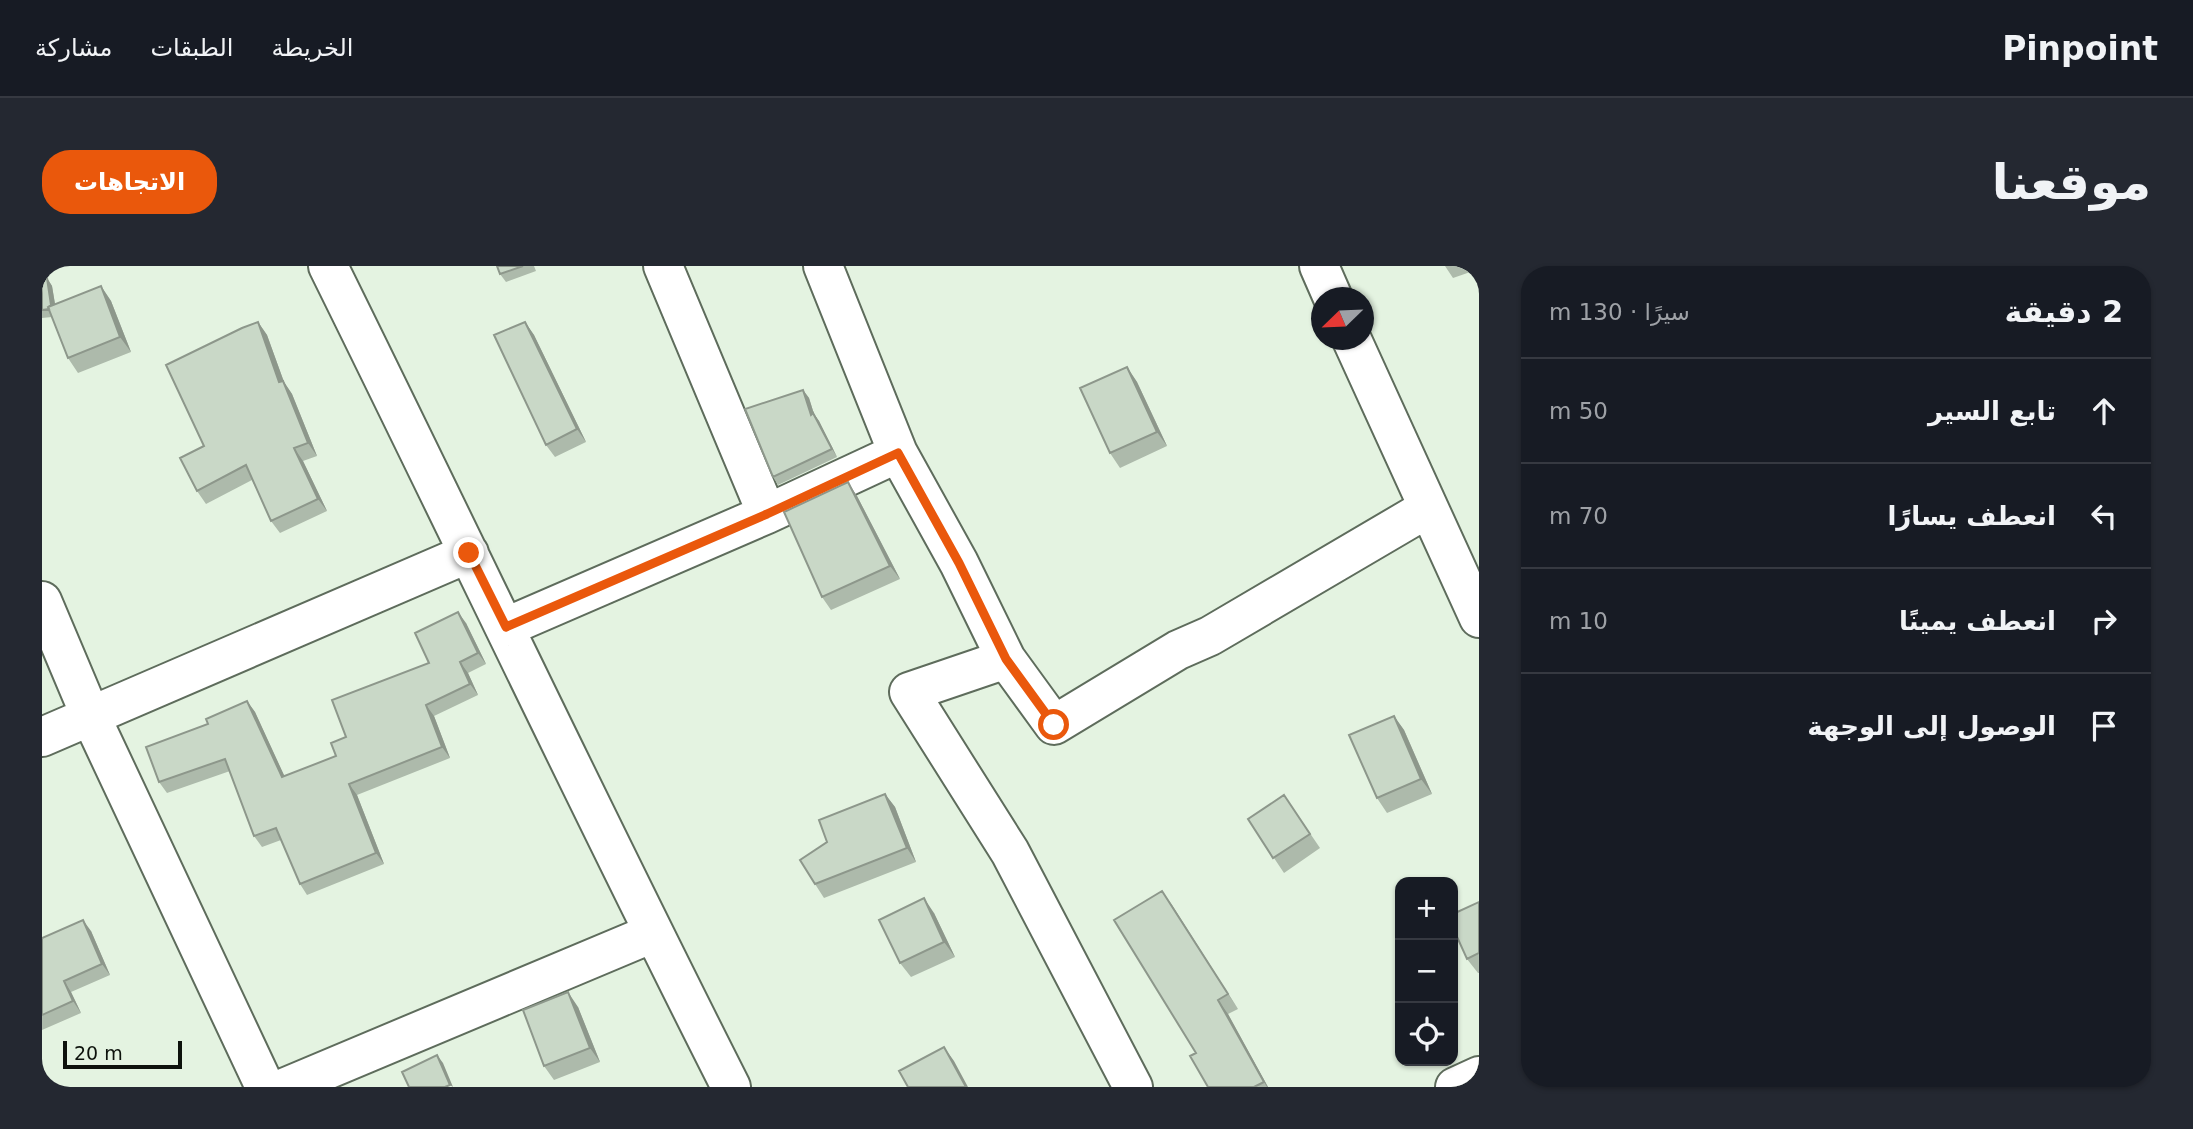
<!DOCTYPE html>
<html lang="ar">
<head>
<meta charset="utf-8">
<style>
  body { margin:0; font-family:"DejaVu Sans","Noto Sans Arabic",sans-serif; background:#242831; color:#f1f3f6; direction:rtl }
  .controls { position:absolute; right:21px; bottom:21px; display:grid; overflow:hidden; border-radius:14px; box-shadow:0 2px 5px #0004 }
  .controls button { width:63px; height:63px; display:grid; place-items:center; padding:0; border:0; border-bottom:2px solid #363941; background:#171b24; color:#f1f3f6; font:35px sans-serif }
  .compass { position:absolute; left:1269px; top:21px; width:63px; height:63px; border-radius:50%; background:#171b24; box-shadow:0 2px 5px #0004; rotate:247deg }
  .scale { position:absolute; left:21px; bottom:18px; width:119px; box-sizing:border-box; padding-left:7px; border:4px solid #0d120c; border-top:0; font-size:19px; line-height:24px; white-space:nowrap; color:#0d120c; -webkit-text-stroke:5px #e4f3e1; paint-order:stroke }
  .stop { position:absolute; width:21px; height:21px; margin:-16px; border:5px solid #ea580c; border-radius:50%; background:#fff }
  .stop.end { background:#ea580c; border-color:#fff; box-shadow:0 2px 7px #0008 }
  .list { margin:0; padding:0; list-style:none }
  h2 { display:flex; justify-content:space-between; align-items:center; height:91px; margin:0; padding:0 28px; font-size:30px }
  h2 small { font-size:23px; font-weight:400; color:#9ea1a6 }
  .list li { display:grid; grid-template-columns:46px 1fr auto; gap:21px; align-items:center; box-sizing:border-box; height:105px; padding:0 28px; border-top:2px solid #363941 }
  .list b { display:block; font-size:26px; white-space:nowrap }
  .list em { font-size:23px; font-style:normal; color:#9ea1a6 }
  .icon { flex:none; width:38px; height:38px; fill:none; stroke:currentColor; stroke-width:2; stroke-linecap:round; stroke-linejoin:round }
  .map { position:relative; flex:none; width:1437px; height:821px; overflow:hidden; direction:ltr; border-radius:28px }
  header { display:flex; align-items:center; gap:42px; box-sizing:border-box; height:98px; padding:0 35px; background:#171b24; border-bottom:2px solid #363941 }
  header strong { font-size:33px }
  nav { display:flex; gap:38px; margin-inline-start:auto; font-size:24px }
  .intro { display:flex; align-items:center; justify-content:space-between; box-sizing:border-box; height:168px; padding:0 42px }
  h1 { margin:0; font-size:49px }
  .button { padding:18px 32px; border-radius:28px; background:#ea580c; color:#fff; font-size:24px; font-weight:700 }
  main { display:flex; gap:42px; padding:0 42px }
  aside { flex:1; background:#171b24; border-radius:28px; box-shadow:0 2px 5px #0004 }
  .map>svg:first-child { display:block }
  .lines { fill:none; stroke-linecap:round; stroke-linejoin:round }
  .minor-casing { stroke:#5e6c5c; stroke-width:42 }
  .minor { stroke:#fff; stroke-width:38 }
  .wall { fill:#adbaab }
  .shaded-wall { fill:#8d978b }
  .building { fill:#c9d8c7; stroke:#8d978b; stroke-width:2 }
  .route { stroke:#ea580c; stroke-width:9 }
</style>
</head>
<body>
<header>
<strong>Pinpoint</strong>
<nav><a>الخريطة</a><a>الطبقات</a><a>مشاركة</a></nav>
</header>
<div class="intro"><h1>موقعنا</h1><a class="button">الاتجاهات</a></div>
<main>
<aside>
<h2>2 دقيقة<small>سيرًا · 130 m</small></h2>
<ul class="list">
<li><svg class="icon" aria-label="ahead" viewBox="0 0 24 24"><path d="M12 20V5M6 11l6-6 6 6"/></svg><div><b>تابع السير</b></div><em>50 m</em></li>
<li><svg class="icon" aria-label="left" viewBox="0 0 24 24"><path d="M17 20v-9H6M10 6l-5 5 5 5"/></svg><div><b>انعطف يسارًا</b></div><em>70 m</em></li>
<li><svg class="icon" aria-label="right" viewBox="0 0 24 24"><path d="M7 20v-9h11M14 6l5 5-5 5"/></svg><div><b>انعطف يمينًا</b></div><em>10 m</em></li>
<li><svg class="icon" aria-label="arrive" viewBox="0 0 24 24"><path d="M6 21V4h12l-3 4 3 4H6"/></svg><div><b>الوصول إلى الوجهة</b></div></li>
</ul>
</aside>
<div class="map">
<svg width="1437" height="821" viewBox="0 0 1437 821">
  <rect width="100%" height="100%" fill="#e4f3e1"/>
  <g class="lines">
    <defs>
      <path id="minor" d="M286,0C421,273 551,549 689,821
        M621,0L725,248
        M781,0L856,187L917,297L964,393L867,426L968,586L1091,821
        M1277,0L1291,32
        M1310,74L1437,352
        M0,335L49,451L223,821
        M464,361L725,248L856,187
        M964,393L1012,459L1136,384L1168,370L1386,242
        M0,471L427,287
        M244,821L611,667
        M1413,821L1437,810"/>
    </defs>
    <use href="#minor" class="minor-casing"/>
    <use href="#minor" class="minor"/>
  </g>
  <path class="wall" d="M455,0H492L494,5L464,16L458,8Z
    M1403,0H1437V3L1411,12Z
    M5,12L10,20L13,38L59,20L69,35L89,86L36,107L26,92L10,51L0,52V13Z
    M216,56L225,69L242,116L250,128L275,190L261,195L285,245L238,267L229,255L210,214L164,238L155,225L162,180Z
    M483,56L492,69L544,176L513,191L504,179Z
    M1085,101L1095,116L1125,180L1078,202L1068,187Z
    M761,124L767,132L772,148L777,155L795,191L736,219L731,211Z
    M815,230L858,313L789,344L780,331Z
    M424,357L444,398L426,407L436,429L392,450L408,492L315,529L342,598L265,629L258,618L239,574L220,581L212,570L188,505L125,527L117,516L166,458L205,435L213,446L242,510L294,490L304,471L387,397Z
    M1352,450L1362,464L1390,528L1345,547L1335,532Z
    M843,528L853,541L874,596L782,632L773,618L785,576Z
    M1242,529L1278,582L1242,607L1206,553Z
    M1120,625L1196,743L1186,748L1226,821H1166L1154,787Z
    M1437,636V707H1436L1425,693Z
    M892,647L913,691L869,711L858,697Z
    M49,665L68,709L29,726L39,747L0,764V672Z
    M536,741L558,796L512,814L502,800Z"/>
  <path class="shaded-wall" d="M5,12L10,20L15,50L10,42Z
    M59,20L69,35L89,86L78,71Z
    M216,56L225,69L242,116L250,128L275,190L266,177L237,116Z
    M483,56L492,69L544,176L535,163Z
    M1085,101L1095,116L1125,180L1115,166Z
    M761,124L767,132L772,148L777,155L795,191L769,149Z
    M252,182L261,195L285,245L276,233Z
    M806,216L815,230L858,313L848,300Z
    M416,346L424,357L444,398L436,387Z
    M418,396L426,407L436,429L428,418Z
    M205,435L213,446L248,522L240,511Z
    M384,439L392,450L408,492L400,481Z
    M1352,450L1362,464L1390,528L1379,513Z
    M307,518L315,529L342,598L334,587Z
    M843,528L853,541L874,596L865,582Z
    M1120,625L1130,639L1196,743L1186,728Z
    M882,632L892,647L913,691L902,676Z
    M41,654L49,665L68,709L60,698Z
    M22,715L29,726L39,747L31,735Z
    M526,726L536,741L558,796L548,782Z
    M1176,734L1186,748L1226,821H1225L1222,816Z
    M902,781L912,795L926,821H924Z
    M395,789L401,797L411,821L408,819Z"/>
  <path class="building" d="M455,0H481L458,8Z
    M5,12L9,39L6,41L7,43L0,44V13Z
    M59,20L78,71L26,92L6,41Z
    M216,56L237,116L241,115L266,177L252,182L276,233L229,255L204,199L155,225L138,192L162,180L124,99L200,62Z
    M483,56L535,163L504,179L452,69Z
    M1085,101L1115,166L1068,187L1038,122Z
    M761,124L769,149L771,147L790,183L731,211L703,143Z
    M806,216L848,300L780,331L742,246Z
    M416,346L436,387L418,396L428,418L384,439L400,481L307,518L334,587L258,618L234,562L212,570L183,493L117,516L104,481L166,458L164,453L205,435L240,511L294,490L289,477L304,471L290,434L387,397L373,367Z
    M1352,450L1379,513L1335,532L1307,469Z
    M843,528L865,582L773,618L758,594L785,576L777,554Z
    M1242,529L1268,568L1231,592L1206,553Z
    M1120,625L1186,728L1176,734L1222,816L1212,821H1166L1148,790L1154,787L1072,654Z
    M882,632L902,676L858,697L837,654Z
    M1437,636V687L1425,693L1411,662V648Z
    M41,654L60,698L22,715L31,735L0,749V672Z
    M526,726L548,782L502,800L481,744Z
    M902,781L924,821H866L857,805Z
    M395,789L408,819L403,821H367L360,806Z"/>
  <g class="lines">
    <path class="route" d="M427,287L464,361L725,248L856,187L917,297L964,393L1012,459"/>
  </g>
</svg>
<div class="controls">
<button>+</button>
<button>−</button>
<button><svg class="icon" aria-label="locate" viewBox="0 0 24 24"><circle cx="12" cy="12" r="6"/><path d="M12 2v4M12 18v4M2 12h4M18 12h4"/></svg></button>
</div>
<svg class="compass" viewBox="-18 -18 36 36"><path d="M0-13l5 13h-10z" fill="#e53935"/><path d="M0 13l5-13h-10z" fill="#9ea1a6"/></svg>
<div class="scale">20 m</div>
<div class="stop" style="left:1012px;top:459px"></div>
<div class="stop end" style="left:427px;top:287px"></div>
</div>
</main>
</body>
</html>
